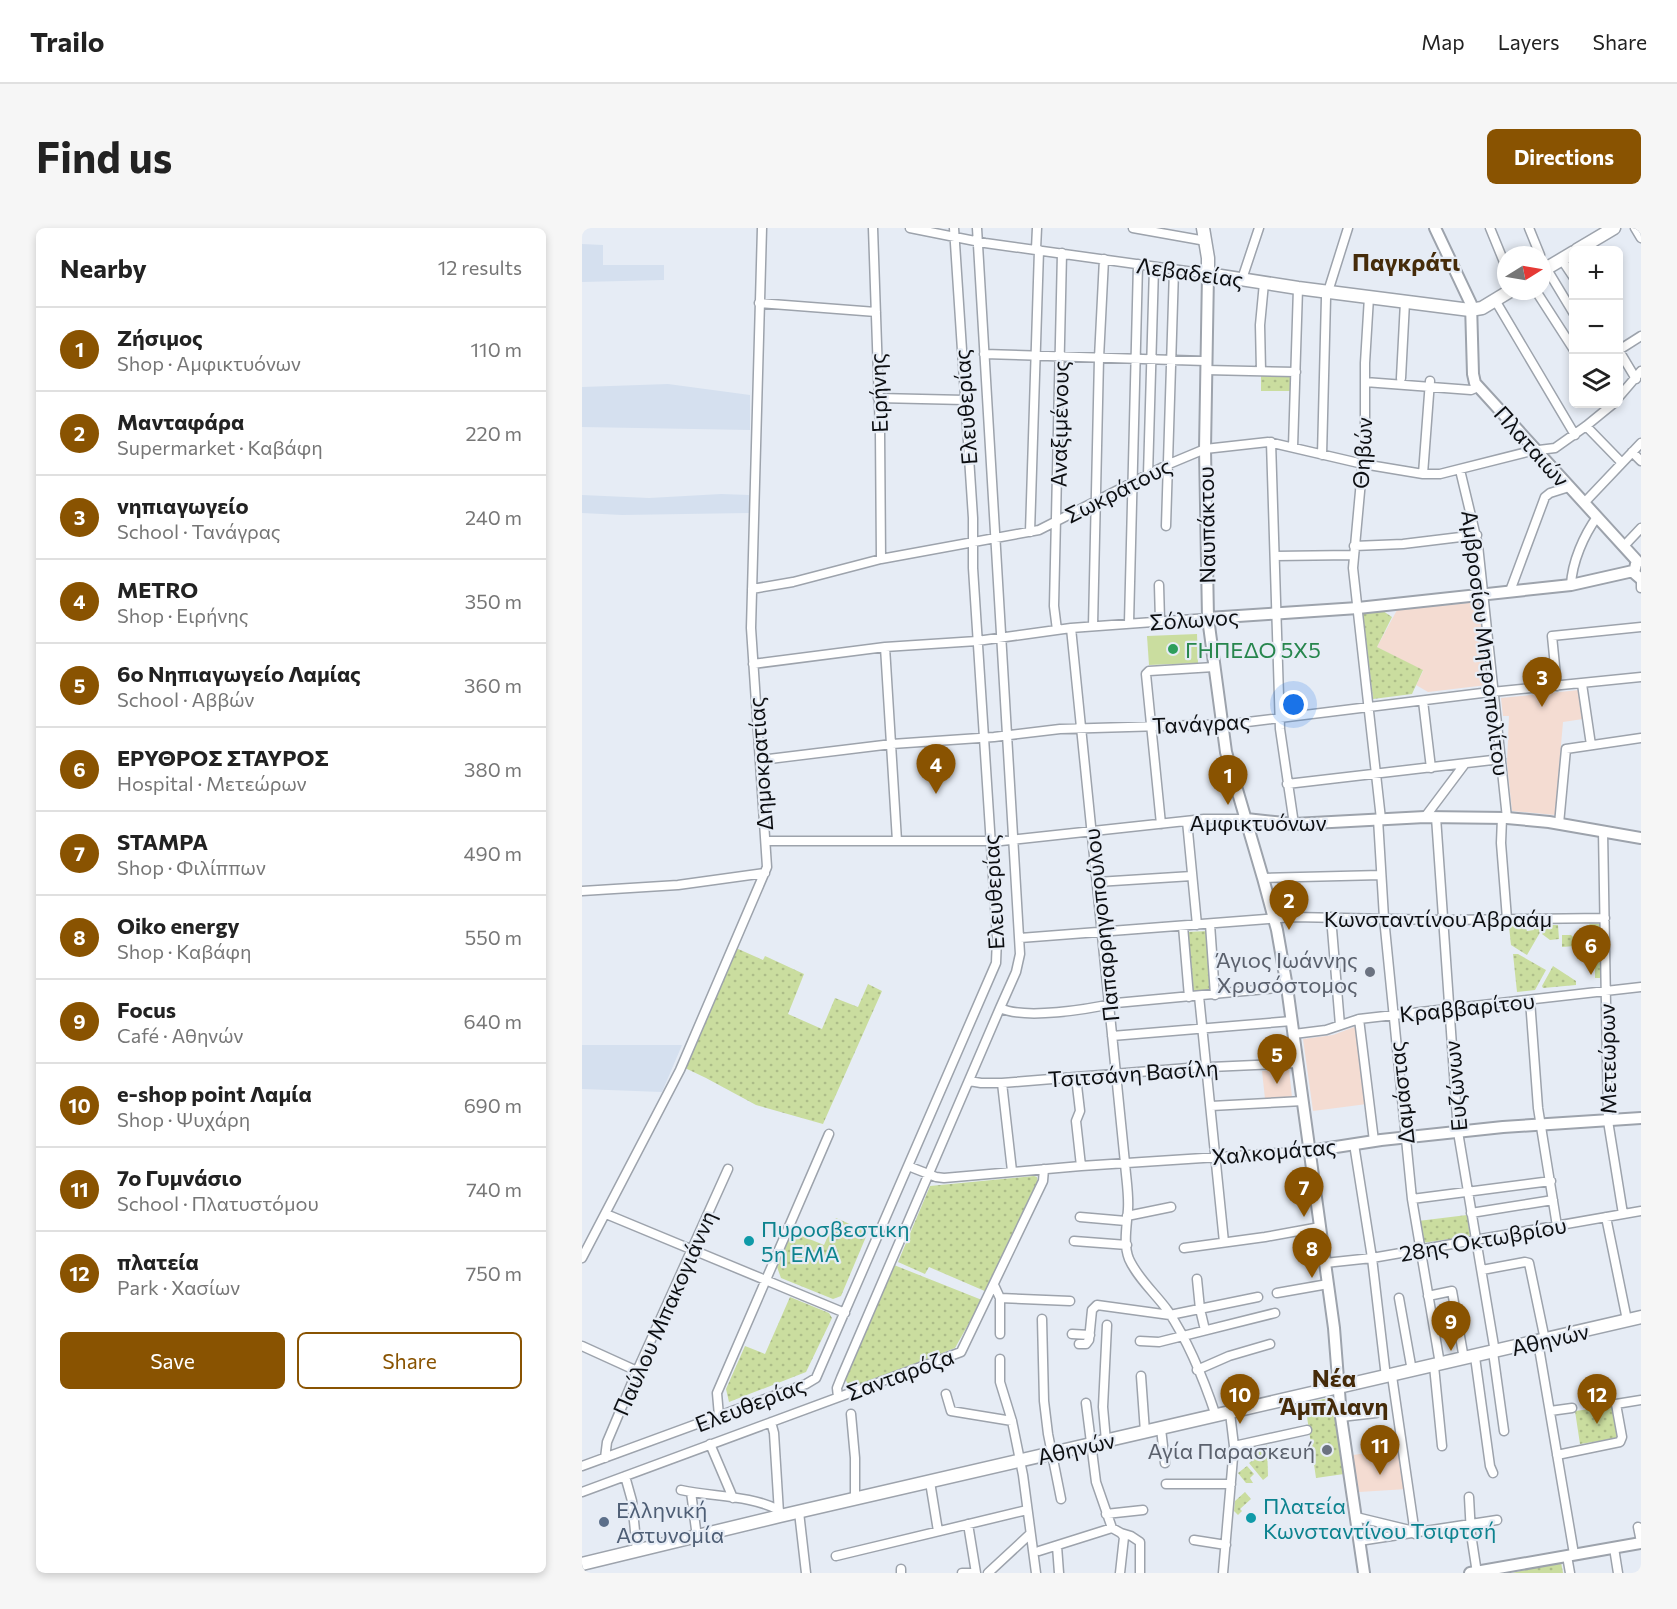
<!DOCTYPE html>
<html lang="en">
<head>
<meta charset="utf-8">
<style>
  body { margin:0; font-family:Commissioner,sans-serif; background:#f6f6f6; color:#222 }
  .controls { position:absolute; right:18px; top:18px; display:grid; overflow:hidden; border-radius:9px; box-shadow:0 3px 9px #0003 }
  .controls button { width:54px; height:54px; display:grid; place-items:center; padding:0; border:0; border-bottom:2px solid #e0e0e0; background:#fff; color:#222; font:30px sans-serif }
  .compass { position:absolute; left:915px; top:18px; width:54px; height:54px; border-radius:50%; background:#fff; box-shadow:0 3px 9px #0003; rotate:79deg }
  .you { position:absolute; left:712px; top:477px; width:21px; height:21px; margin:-15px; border:4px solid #fff; border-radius:50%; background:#1a73e8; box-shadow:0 0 0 9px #1a73e833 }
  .badge { display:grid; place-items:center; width:39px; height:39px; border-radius:50%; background:#895301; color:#fff; font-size:20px; font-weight:700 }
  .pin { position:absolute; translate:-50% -50px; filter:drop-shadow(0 2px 3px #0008) }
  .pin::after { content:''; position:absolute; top:32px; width:21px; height:18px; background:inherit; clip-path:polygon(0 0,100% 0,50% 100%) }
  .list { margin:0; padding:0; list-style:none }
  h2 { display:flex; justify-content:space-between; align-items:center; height:78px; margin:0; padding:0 24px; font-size:26px }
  h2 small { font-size:20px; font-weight:400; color:#767676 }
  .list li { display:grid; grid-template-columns:39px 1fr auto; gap:18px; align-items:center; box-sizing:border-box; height:84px; padding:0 24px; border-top:2px solid #e0e0e0 }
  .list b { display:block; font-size:22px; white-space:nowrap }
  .list p { margin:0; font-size:20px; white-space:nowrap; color:#767676 }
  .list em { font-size:20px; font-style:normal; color:#767676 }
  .actions { display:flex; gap:12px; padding:18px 24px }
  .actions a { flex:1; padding:14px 0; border:2px solid #895301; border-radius:9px; text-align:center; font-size:21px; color:#895301 }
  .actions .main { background:#895301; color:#fff }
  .icon { flex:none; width:33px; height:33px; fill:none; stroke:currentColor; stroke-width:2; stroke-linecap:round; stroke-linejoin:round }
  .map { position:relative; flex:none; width:1059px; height:1345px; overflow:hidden; border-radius:9px }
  header { display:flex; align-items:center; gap:36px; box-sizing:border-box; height:84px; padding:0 30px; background:#fff; border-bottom:2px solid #e0e0e0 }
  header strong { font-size:28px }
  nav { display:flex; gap:33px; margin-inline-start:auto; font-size:21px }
  .intro { display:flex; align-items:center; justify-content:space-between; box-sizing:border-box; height:144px; padding:0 36px }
  h1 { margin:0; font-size:42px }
  .button { padding:15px 27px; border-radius:9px; background:#895301; color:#fff; font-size:21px; font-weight:700 }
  main { display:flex; gap:36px; padding:0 36px }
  aside { flex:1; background:#fff; border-radius:9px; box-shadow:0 3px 9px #0003 }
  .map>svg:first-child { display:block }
  .built { fill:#d5e0ef }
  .education { fill:#f4dcd2 }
  .grass { fill:url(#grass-dots) }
  .garden { fill:#cadd9f }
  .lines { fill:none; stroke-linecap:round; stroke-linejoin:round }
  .minor-casing { stroke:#9da3ac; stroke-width:11 }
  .tertiary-casing { stroke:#9da3ac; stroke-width:14 }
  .secondary-casing { stroke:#9da3ac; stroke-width:15 }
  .minor { stroke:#fff; stroke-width:8 }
  .tertiary { stroke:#fff; stroke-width:10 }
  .secondary { stroke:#fff; stroke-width:12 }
  .leisure-dot { fill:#2e9e5b; stroke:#e6ecf5; stroke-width:2 }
  .worship-dot { fill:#6b7280; stroke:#e6ecf5; stroke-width:2 }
  .culture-dot { fill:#0f9aa8; stroke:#e6ecf5; stroke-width:2 }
  .service-dot { fill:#5c6f8a; stroke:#e6ecf5; stroke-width:2 }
  .labels { text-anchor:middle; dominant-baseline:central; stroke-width:4.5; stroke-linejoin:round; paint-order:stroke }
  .street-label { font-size:22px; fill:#0d0f12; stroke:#e6ecf5 }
  .leisure-label { font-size:22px; fill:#27864d; stroke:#e6ecf5; text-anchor:start }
  .worship-label { font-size:22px; fill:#5b616d; stroke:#e6ecf5; text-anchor:end }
  .culture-label { font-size:22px; fill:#0d838f; stroke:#e6ecf5; text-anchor:start }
  .service-label { font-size:22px; fill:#4e5e75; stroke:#e6ecf5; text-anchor:start }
  .neighbourhood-label { font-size:24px; font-weight:bold; fill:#452b0a; stroke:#e6ecf5 }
</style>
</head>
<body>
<header>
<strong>Trailo</strong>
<nav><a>Map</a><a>Layers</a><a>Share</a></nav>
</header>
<div class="intro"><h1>Find us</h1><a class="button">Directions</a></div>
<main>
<aside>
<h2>Nearby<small>12 results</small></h2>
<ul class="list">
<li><span class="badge">1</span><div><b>Ζήσιμος</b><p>Shop · Αμφικτυόνων</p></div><em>110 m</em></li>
<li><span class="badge">2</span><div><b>Μανταφάρα</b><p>Supermarket · Καβάφη</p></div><em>220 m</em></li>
<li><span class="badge">3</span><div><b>νηπιαγωγείο</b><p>School · Τανάγρας</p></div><em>240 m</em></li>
<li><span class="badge">4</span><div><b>METRO</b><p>Shop · Ειρήνης</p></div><em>350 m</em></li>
<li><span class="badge">5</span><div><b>6ο Νηπιαγωγείο Λαμίας</b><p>School · Αββών</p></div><em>360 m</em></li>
<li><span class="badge">6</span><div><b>ΕΡΥΘΡΟΣ ΣΤΑΥΡΟΣ</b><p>Hospital · Μετεώρων</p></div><em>380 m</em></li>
<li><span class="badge">7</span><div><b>STAMPA</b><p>Shop · Φιλίππων</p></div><em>490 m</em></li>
<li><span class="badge">8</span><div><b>Oiko energy</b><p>Shop · Καβάφη</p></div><em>550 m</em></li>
<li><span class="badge">9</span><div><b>Focus</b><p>Café · Αθηνών</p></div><em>640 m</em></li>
<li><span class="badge">10</span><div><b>e-shop point Λαμία</b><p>Shop · Ψυχάρη</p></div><em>690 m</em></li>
<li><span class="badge">11</span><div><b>7ο Γυμνάσιο</b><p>School · Πλατυστόμου</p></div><em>740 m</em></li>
<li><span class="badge">12</span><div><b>πλατεία</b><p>Park · Χασίων</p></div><em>750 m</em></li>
</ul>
<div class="actions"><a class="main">Save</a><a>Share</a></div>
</aside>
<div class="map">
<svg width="1059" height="1345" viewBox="0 0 1059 1345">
  <defs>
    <pattern id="grass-dots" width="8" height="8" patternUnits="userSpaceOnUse" patternTransform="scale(1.5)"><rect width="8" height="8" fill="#cadd9f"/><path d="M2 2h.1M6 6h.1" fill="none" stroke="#acbc88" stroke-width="1.8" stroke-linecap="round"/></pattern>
  </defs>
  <rect width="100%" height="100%" fill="#e6ecf5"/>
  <path class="built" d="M0,16L21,17V37H82V52L0,54Z
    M86,156L168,167V202L0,199V159Z
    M139,266L167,267V285L40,287L0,285V267L67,270Z
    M0,817H100L80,864L0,861Z"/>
  <path class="education" d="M897,374L905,457L846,464L834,457L841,443L795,419L815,382Z
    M997,462L1001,491L981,494L973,587L930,583L925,535L927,488H921L919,470Z
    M775,798L785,876L731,883L721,811L751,807Z
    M707,841L710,869L683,871L680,843Z
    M819,1220L825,1261L777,1264L771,1227Z"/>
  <path class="grass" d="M679,146L709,147V163H679Z
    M801,383L810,389L795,419L841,442L830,466L791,471L781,386Z
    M933,696L943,698L945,703L952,702V698H960V701L945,727L929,717L927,698H933Z
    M1008,696H1020L1019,719H1008L1000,710L999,703Z
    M967,697H976L977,711L968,712L960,706Z
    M626,703L631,764L609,766L605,704Z
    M980,707H989L993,711V718L980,719Z
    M154,720L181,732L183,728L222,746L206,786L240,801L253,770L276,779L286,756L300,763L241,896L174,877L124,850L103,840Z
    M1019,723L1018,750H1013V738H1006V724Z
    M931,726H936L964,742L953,762L935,764Z
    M971,738L994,753V757L961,760L960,758Z
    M452,948L455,949L456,954L405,1064L347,1039L343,1046L316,1034L348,958Z
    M885,987L888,1008L840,1015L836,993Z
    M254,990L286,1004L259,1068L251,1071L199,1050L195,1039L210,1004L242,1017Z
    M312,1037L400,1072L373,1120L269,1161L263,1151Z
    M208,1069L247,1085L250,1090L224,1144L147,1174L144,1161L163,1118L183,1126Z
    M751,1169L762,1246L734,1250L723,1175Z
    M1031,1178L1037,1210L998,1216L993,1183Z
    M685,1217L686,1248L681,1252L667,1235L671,1232L669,1230Z
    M665,1238L672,1246L668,1250L671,1255H664L656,1245Z
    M663,1264L669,1271L658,1281L660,1283L656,1287L652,1283L653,1273Z
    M979,1334L981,1345H930Z"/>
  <path class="garden" d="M615,406L616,435L567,437L565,408Z"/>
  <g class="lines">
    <defs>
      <path id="minor" d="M291,0L298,205L299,331
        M328,0L403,15L626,46
        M551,0L624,13
        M908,0L924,39
        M947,0L958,27
        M1053,0L1059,10
        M454,21L455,0
        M980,32L992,50
        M960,33L992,86
        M660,51L677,0
        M954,63L992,122
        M787,69L783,135V209L771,340L799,591
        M913,72L993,207
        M177,75L294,84
        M1036,121L1054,151
        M1037,122L1059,108
        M402,126L624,133
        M624,142L714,144
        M679,143L678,97L682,55
        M819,150L823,74
        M783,154L889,162L896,159
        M296,170L383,172
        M1036,170L1059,143
        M1004,198L1040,235
        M689,214L698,501L712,596
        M711,219L716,60
        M1050,224L1059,233
        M740,227L744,70L766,0
        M878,242L896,317L925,590
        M841,246L848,153
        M566,247L572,39
        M1002,275L1059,215
        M584,298L592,42
        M448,304L457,22
        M772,318L821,316L895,307
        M1042,318L1059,300
        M693,328L771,327
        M1059,351V360
        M577,357L578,393
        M989,357C990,334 1002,307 1015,289
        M170,361L211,354L299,331L457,302L587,236L623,221L686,214L781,236L841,246H858L949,223L973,220L1004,198L1031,176
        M928,363L963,269L968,265L987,259
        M547,395L556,36
        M511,398L517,130L522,31
        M489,400L543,935C544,950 547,966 546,981C545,997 541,1016 547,1031C556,1051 574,1066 586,1083C606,1113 623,1155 634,1188
        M475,402L472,378L480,25
        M303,419L315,613
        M171,436L303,419L395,413L489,400L626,390
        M1000,456L1009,517
        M975,458L970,408L1059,399
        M841,473L849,540
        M179,532L310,516L412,509L478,501L649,496L900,465L1059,449
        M705,556L919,531
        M843,589L882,537
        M854,589L876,904L913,1124
        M920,590L919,615L925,691
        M796,591L802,690L830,971L858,1136
        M605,593L615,697
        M579,596L564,446L567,443L632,439
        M977,596L984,521L1059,510
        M1021,603L1026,893L1041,986
        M184,613H419L622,591H664
        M681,650L799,647
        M515,654L610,648
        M0,663L96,657L183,645
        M749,689L758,797
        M628,696L633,767
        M601,698L607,769
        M438,710L711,689L861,692L1023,690
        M617,768L642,1014
        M948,772L956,880L975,998
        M418,780C443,792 507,781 534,775L705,759
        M777,791L792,913
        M712,806L744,802L777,791L1059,759
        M530,808L710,793
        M494,849L498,883L494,893L499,938
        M387,853L399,855H420L606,840L715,835
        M420,855L430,943
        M629,878L721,873
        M772,916L790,1030L804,1149
        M326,938L354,949L362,950L499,938L728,923
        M830,971L969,953
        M889,985L971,972
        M24,986L263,1085
        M545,988L589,979
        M498,989L544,993
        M1024,989L1045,1092
        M492,1013L545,1017
        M602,1020L683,1009L738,999
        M0,1030L98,842L185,639L169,400L180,0
        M743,1035L790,1030L1059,983
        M900,1042L943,1034L947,1035L963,1112
        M615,1051L618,1081L623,1102
        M412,1057L418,1070L488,1073
        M695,1065L746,1056
        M846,1068L870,1063L882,1131
        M817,1070L830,1143
        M460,1091L462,1173L466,1206L479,1271
        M418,1106V1070
        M490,1106L508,1107
        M558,1113L577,1114L693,1085
        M956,1114L992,1326
        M497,1116H504L507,1112L510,1082L515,1077L588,1087L676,1069
        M0,1118L55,1143
        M911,1124L922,1203
        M893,1129L908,1238L911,1245
        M418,1131V1154L430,1193L441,1247L454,1345
        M852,1138L860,1218
        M615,1142L647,1128L688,1116
        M559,1148L563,1204
        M810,1148L833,1306
        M364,1166L369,1183L430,1193
        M256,1169L255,1160L259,1150L418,780L434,744L438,726L395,0
        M504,1175L514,1254L530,1300
        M968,1183L990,1180
        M269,1186L273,1230V1271
        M137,1188L135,1165L247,906
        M759,1189L794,1185
        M189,1194L192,1205L197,1285
        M579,1201L583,1235
        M524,1213L521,1179L525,1097
        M128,1216L151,1270
        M652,1218L725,1202
        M975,1227L1038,1214L1040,1209L1034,1176L1059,1172
        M23,1230L25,1214L55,1143L146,941
        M0,1238L224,1156L234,1150L414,735L415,710L391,340V290L372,0
        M43,1248L50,1273L55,1323
        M348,1254L356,1303
        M584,1256H649
        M99,1262C131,1269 168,1267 197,1282
        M0,1264L379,1124L461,953L462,941
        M109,1264L115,1309
        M887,1269L889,1306L895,1345
        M217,1284L224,1345
        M524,1286L561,1282
        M774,1289L832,1303
        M386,1296L394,1345
        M1056,1299L1059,1314
        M539,1305L549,1308L558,1314V1345
        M612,1312L644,1317
        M777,1313L915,1292
        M475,1318L477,1345
        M1032,1320L1036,1345
        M457,1323L530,1300L539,1305L542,1309L538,1345
        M254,1328L445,1282
        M985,1328L988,1345
        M319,1345V1341
        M380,1345H391
        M406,1345L448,1306
        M641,1345L652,1218L648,1185"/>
      <path id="tertiary" d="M853,0L889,76L891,146L893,155L1056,334
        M626,46L623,221L626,390L644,524L681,650L695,702L705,759L752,1100L759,1189L782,1345
        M1054,336L1052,345L1059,351
        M626,390L776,380L989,357L1051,343
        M664,591L712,596L843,589L925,590L967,594L1059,610
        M728,923L799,912L921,899L1059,890
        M888,1345L1059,1315"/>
      <path id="secondary" d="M621,0L626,30V46L716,60L888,82L900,80L928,63
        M995,22L1032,0
        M960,43L992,24
        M0,1336L198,1288L1059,1089"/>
    </defs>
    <use href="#minor" class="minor-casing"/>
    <use href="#tertiary" class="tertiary-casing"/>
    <use href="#secondary" class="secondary-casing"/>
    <use href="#minor" class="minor"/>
    <use href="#tertiary" class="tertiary"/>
    <use href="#secondary" class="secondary"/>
  </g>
  <circle class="leisure-dot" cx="591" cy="421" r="6"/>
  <g class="worship-dot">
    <circle cx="788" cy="744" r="6"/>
    <circle cx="745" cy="1222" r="6"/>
  </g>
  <g class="culture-dot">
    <circle cx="167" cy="1013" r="6"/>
    <circle cx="669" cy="1290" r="6"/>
  </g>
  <circle class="service-dot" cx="22" cy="1294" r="6"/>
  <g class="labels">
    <g class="street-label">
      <text transform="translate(608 44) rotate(8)">Λεβαδείας</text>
      <text transform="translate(296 165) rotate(-92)">Ειρήνης</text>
      <text transform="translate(383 179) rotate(-94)">Ελευθερίας</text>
      <text transform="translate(477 196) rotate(-89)">Αναξιμένους</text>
      <text transform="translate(950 218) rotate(48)">Πλαταιών</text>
      <text transform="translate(780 225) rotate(-87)">Θηβών</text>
      <text transform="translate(536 262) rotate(-27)">Σωκράτους</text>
      <text transform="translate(624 297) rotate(-91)">Ναυπάκτου</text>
      <text transform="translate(612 391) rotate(-4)">Σόλωνος</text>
      <text transform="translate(904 415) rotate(83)">Αμβροσίου Μητροπολίτου</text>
      <text transform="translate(619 495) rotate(-3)">Τανάγρας</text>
      <text transform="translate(178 536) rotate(-94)">Δημοκρατίας</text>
      <text x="676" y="594">Αμφικτυόνων</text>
      <text transform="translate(411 664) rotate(-93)">Ελευθερίας</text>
      <text x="856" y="690">Κωνσταντίνου Αβραάμ</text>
      <text transform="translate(519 697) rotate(-96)">Παπαρρηγοπούλου</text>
      <text transform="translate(885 779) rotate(-6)">Κραββαρίτου</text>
      <text transform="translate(1025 831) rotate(-91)">Μετεώρων</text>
      <text transform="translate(551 845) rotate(-4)">Τσιτσάνη Βασίλη</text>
      <text transform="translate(873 858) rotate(-95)">Ευζώνων</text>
      <text transform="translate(819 865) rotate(-96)">Δαμάστας</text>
      <text transform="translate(692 923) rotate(-5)">Χαλκομάτας</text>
      <text transform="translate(901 1011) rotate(-10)">28ης Οκτωβρίου</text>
      <text transform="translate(82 1085) rotate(-66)">Παύλου Μπακογιάννη</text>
      <text transform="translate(968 1111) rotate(-13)">Αθηνών</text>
      <text transform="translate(318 1146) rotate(-20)">Σανταρόζα</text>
      <text transform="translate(168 1176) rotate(-21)">Ελευθερίας</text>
      <text transform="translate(494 1220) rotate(-13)">Αθηνών</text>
    </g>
    <g class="leisure-label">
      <text x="603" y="421">ΓΗΠΕΔΟ 5X5</text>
    </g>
    <g class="worship-label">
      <text x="776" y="731">Άγιος Ιωάννης<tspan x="776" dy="25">Χρυσόστομος</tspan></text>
      <text x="733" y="1222">Αγία Παρασκευή</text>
    </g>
    <g class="culture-label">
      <text x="179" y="1000">Πυροσβεστικη<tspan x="179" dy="25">5η ΕΜΑ</tspan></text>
      <text x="681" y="1277">Πλατεία<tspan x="681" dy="25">Κωνσταντίνου Τσιφτσή</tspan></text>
    </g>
    <g class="service-label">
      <text x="34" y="1281">Ελληνική<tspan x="34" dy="25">Αστυνομία</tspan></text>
    </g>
    <g class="neighbourhood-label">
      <text x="824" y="33">Παγκράτι</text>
      <text x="752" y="1149">Νέα<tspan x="752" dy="28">Άμπλιανη</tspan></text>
    </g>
  </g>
</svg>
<div class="controls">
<button>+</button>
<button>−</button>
<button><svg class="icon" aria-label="layers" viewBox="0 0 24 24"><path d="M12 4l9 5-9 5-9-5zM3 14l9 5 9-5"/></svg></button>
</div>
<svg class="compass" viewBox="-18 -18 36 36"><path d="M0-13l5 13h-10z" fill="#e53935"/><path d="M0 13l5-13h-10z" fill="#767676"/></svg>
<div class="you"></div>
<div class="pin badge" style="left:646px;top:577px">1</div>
<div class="pin badge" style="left:707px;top:702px">2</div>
<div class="pin badge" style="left:960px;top:479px">3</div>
<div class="pin badge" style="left:354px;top:566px">4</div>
<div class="pin badge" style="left:695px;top:856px">5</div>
<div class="pin badge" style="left:1009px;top:747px">6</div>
<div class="pin badge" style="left:722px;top:989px">7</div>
<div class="pin badge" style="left:730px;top:1050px">8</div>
<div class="pin badge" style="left:869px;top:1123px">9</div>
<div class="pin badge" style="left:658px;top:1196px">10</div>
<div class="pin badge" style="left:798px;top:1247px">11</div>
<div class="pin badge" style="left:1015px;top:1196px">12</div>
</div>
</main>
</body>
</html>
